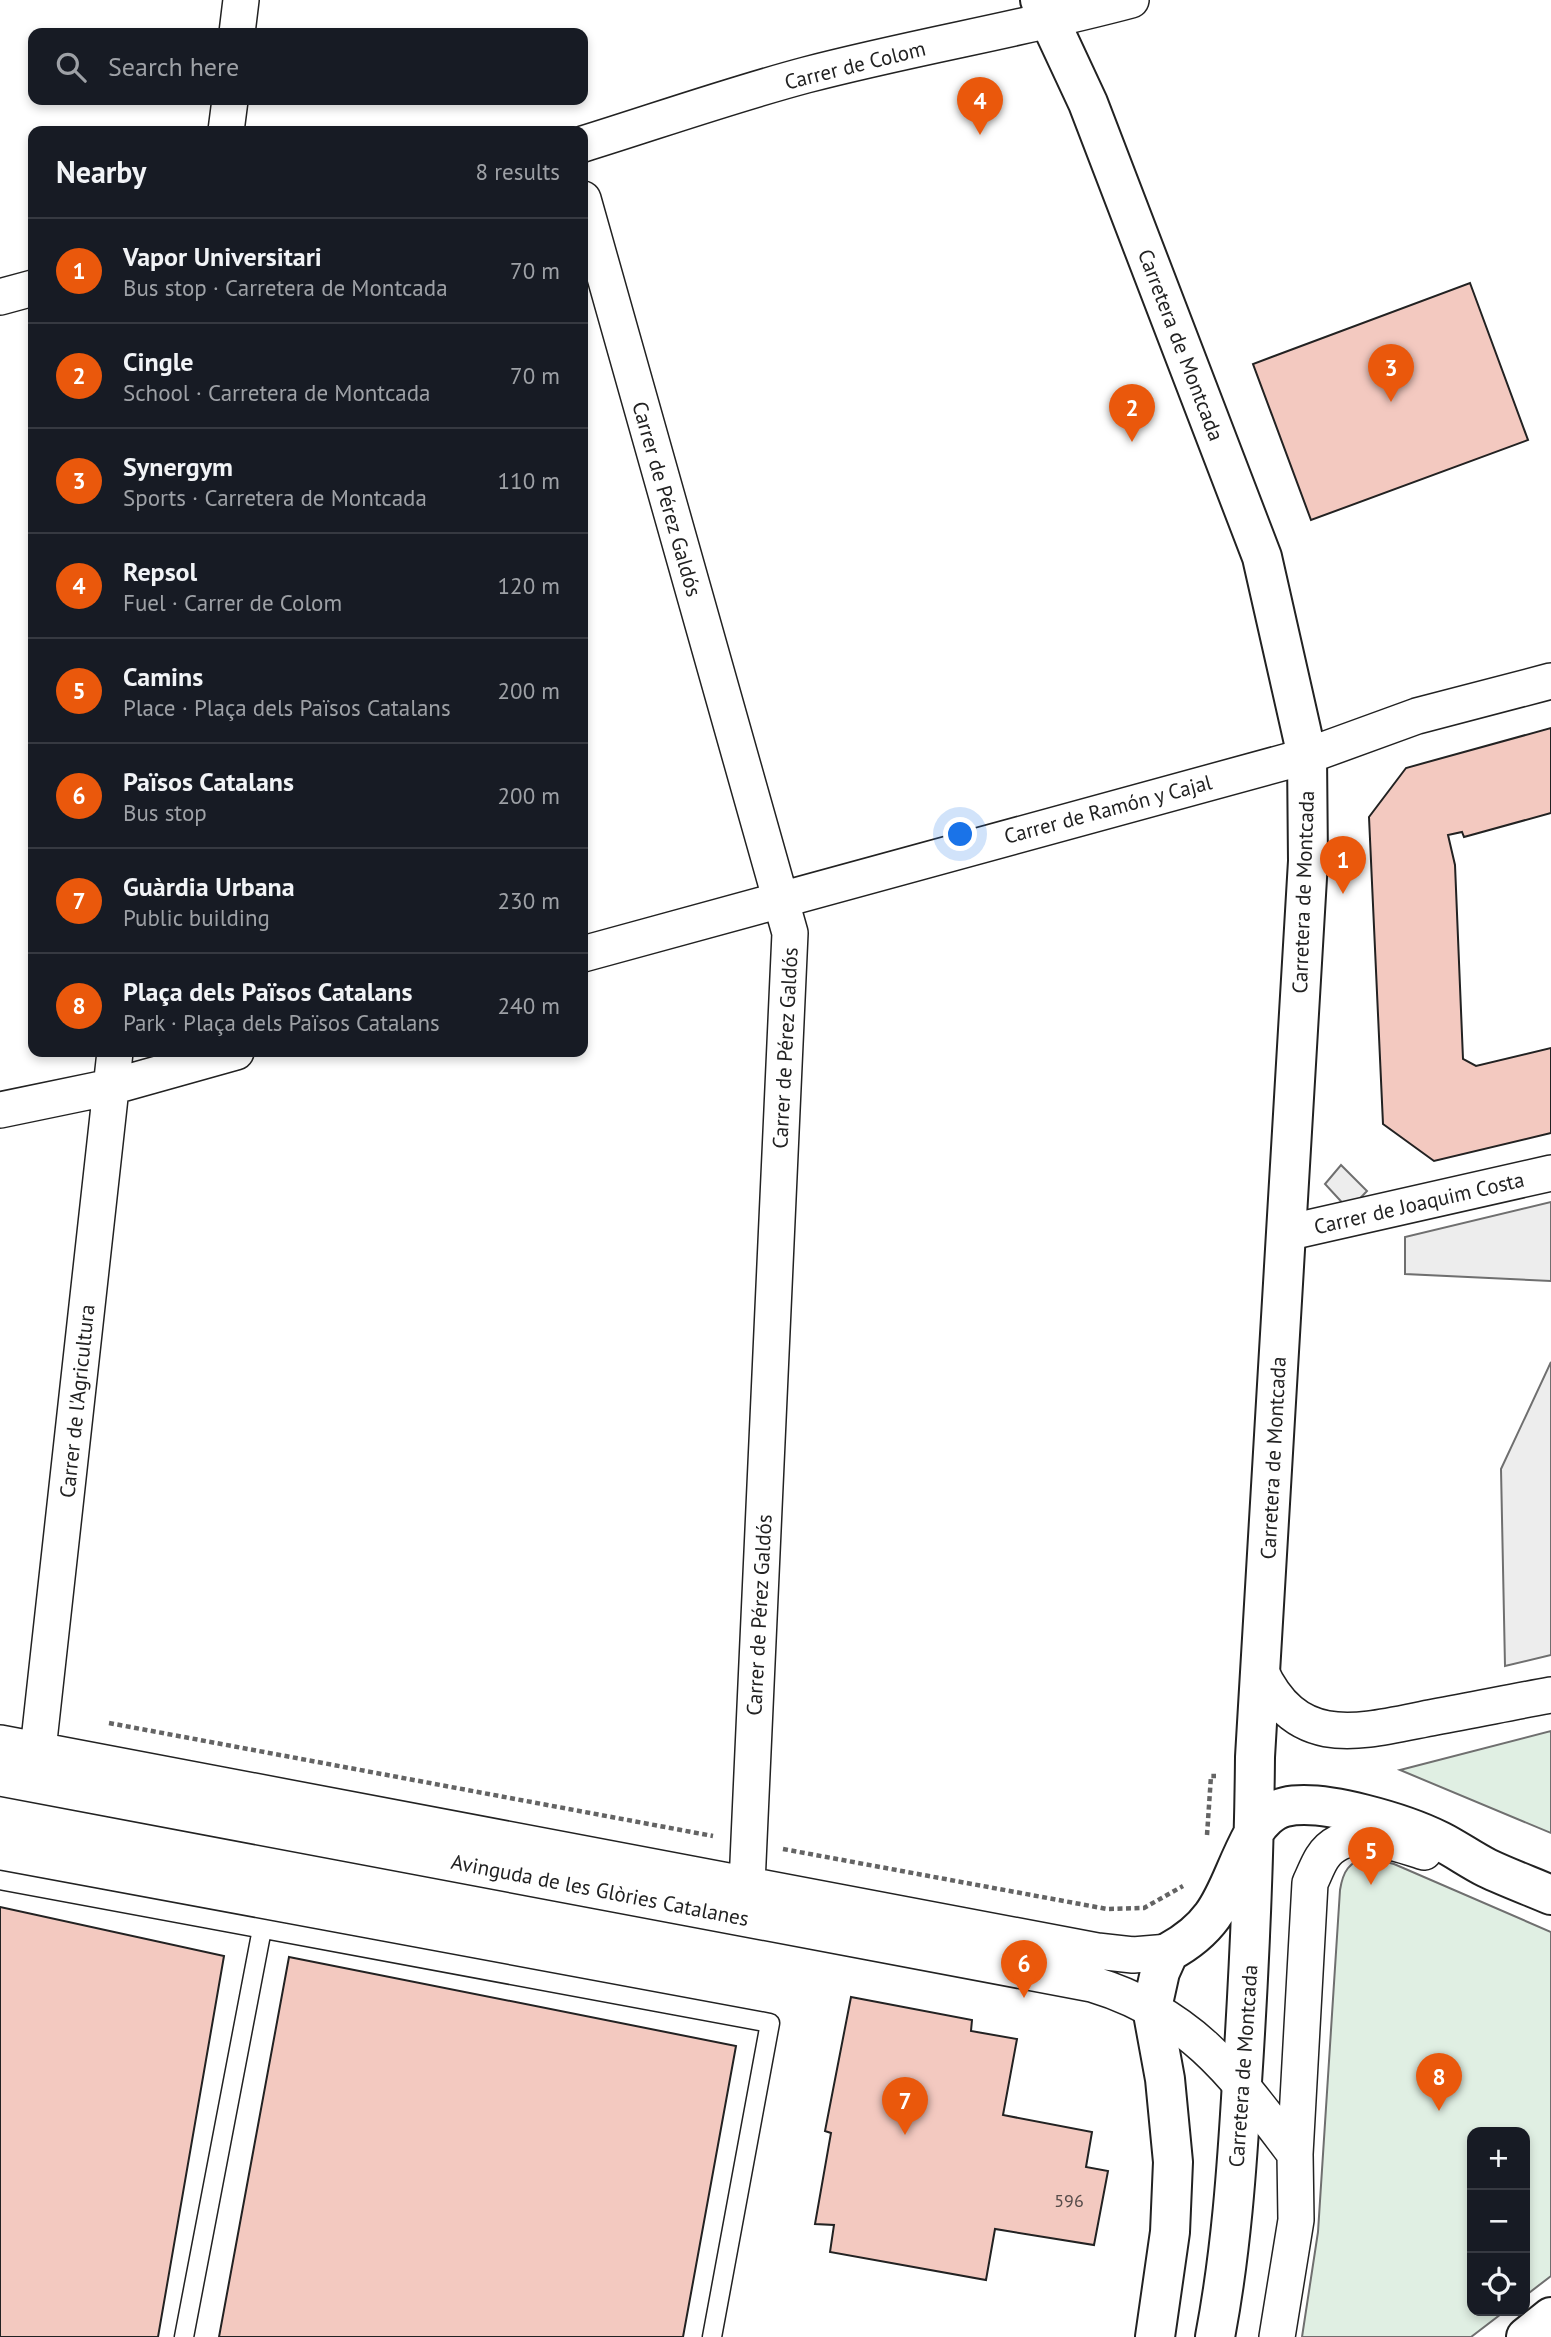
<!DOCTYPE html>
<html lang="en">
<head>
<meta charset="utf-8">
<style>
  body { margin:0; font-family:"PT Sans",sans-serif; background:#20242c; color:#f1f3f6 }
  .controls { position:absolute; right:21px; bottom:21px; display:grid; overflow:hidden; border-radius:14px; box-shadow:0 4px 10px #0003 }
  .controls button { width:63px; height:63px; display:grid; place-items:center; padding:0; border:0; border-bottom:2px solid #363941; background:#171b24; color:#f1f3f6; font:35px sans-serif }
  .you { position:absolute; left:961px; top:835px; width:24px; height:24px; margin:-18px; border:5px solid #fff; border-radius:50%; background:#1a73e8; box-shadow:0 0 0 10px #1a73e833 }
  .badge { display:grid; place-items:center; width:46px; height:46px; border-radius:50%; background:#ea580c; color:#fff; font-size:23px; font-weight:700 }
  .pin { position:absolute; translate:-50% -58px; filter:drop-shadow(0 2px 4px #0008) }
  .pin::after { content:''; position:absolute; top:37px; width:24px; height:21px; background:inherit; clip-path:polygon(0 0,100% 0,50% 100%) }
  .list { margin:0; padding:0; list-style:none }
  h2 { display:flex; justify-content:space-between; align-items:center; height:91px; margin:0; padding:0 28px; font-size:30px }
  h2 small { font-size:23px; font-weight:400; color:#9ea1a6 }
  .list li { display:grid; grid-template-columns:46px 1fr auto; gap:21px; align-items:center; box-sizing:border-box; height:105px; padding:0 28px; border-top:2px solid #363941 }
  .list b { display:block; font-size:26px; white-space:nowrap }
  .list p { margin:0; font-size:23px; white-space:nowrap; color:#9ea1a6 }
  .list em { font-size:23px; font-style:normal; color:#9ea1a6 }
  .icon { flex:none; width:38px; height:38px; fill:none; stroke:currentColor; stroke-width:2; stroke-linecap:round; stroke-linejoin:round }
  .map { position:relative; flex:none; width:1551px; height:2337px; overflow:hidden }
  .search { position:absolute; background:#171b24; box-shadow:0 4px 10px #0003; left:28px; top:28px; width:560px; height:77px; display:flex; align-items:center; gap:18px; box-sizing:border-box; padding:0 24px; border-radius:14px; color:#9ea1a6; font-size:26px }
  .panel { position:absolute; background:#171b24; box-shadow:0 4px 10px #0003; left:28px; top:126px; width:560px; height:931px; border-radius:14px }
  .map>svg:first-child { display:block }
  .green { fill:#e0efe3; stroke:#6f6f6f; stroke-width:2 }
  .parking { fill:#ededed; stroke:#6f6f6f; stroke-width:2 }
  .building { fill:#f3c9c0; stroke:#222; stroke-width:2 }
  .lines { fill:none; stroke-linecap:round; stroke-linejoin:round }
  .lane-casing { stroke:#222; stroke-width:21 }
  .street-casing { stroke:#222; stroke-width:38 }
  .secondary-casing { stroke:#222; stroke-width:42 }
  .path { stroke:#646464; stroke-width:4.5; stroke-dasharray:5 3.5; stroke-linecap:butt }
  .lane { stroke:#fff; stroke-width:18 }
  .street { stroke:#fff; stroke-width:35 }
  .secondary { stroke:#fff; stroke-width:38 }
  .labels { text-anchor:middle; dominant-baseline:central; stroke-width:5; stroke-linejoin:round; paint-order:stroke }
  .number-label { font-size:18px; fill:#564c4a }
  .street-label { font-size:21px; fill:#222; stroke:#fff }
</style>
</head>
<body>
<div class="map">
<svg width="1551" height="2337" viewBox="0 0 1551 2337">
  <rect width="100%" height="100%" fill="#fff"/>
  <path class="green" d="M1551,1731V1833L1400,1770Z
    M1367,1857L1394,1864L1551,1932V2276L1525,2296V2132H1472V2311H1505L1471,2337H1302L1318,2232L1340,1890C1343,1871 1349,1862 1367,1857Z"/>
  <path class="parking" d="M1341,1165L1367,1191L1349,1210L1325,1184Z
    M1551,1202V1281L1405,1274V1237Z
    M1551,1362V1655L1505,1666L1501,1469Z"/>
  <path class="building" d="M1470,283L1528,440L1311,520L1253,364Z
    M1551,728V813L1464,837L1462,832L1448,835L1455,865L1463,1059L1476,1066L1551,1048V1133L1434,1161L1383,1124L1369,817L1406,768Z
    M0,1907L224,1956L158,2337H0Z
    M289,1957L736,2046L683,2337H219Z
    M851,1997L972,2020L971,2031L1017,2039L1003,2115L1092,2132L1086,2167L1108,2171L1094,2245L995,2229L986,2280L830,2252L834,2225L815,2224L831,2133L825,2131Z"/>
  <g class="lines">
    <defs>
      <path id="lane" d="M0,1880L770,2023L712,2337
        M184,2337L262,1929"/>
      <path id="street" d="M237,33L241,0
        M226,131L230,100
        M583,144C657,121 731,95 806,75C913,47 1023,29 1131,0
        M583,199L790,933L747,1884
        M0,297L33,288
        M583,954L1307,756L1417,716L1551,681
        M0,1110L111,1087L236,1052
        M1286,1233L1551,1173
        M1260,1670C1298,1753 1362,1731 1435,1717C1474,1710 1512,1702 1551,1695
        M0,1743L1097,1951L1133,1955L1169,1952
        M38,1750L115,1052
        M0,1778L1092,1984C1192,2014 1235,2075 1295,2154
        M1277,2337L1296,2220L1295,2154L1310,1883C1314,1875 1317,1866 1322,1858C1344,1823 1394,1842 1424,1852"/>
      <path id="secondary" d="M1040,0L1088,103L1262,557L1307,756L1308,861L1255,1757C1254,1866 1249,1974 1242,2082C1237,2168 1231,2253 1215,2337
        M1155,2337L1170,2232L1173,2162L1165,2079L1152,2008L1160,1972L1169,1952C1226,1921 1225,1885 1253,1834C1260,1822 1272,1810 1285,1807C1323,1798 1406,1824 1440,1841C1456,1849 1471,1860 1487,1868C1508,1878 1530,1886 1551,1895
        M1526,2337L1551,2317"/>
    </defs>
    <use href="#lane" class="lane-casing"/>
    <use href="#street" class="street-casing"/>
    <use href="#secondary" class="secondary-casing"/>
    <path class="path" d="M109,1723L713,1836
      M1207,1835L1211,1776H1216
      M783,1849L1107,1909L1144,1908L1183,1886"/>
    <use href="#lane" class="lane"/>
    <use href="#street" class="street"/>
    <use href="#secondary" class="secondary"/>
  </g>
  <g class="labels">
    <g class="number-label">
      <text x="1069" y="2200">596</text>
    </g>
    <g class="street-label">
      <text transform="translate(855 65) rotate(-14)">Carrer de Colom</text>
      <text transform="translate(1181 345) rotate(69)">Carretera de Montcada</text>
      <text transform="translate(667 499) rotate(74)">Carrer de Pérez Galdós</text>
      <text transform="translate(1108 809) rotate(-15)">Carrer de Ramón y Cajal</text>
      <text transform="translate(1303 892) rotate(-88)">Carretera de Montcada</text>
      <text transform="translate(785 1048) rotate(-87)">Carrer de Pérez Galdós</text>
      <text transform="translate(1419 1203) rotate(-13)">Carrer de Joaquim Costa</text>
      <text transform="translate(77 1401) rotate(-84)">Carrer de l'Agricultura</text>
      <text transform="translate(1273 1458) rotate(-87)">Carretera de Montcada</text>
      <text transform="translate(759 1615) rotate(-87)">Carrer de Pérez Galdós</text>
      <text transform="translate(600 1890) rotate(11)">Avinguda de les Glòries Catalanes</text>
      <text transform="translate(1243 2066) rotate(-86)">Carretera de Montcada</text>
    </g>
  </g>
</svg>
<div class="controls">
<button>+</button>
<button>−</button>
<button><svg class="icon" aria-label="locate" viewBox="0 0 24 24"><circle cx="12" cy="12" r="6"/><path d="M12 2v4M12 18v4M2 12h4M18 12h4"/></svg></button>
</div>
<div class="you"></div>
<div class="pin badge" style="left:1343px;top:894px">1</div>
<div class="pin badge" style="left:1132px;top:442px">2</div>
<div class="pin badge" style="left:1391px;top:402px">3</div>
<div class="pin badge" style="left:980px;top:135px">4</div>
<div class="pin badge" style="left:1371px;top:1885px">5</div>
<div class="pin badge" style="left:1024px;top:1998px">6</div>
<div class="pin badge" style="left:905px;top:2135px">7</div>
<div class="pin badge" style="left:1439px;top:2111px">8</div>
<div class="search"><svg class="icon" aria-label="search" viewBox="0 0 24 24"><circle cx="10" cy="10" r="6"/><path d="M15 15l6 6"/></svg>Search here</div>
<section class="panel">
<h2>Nearby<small>8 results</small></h2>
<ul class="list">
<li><span class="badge">1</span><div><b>Vapor Universitari</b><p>Bus stop · Carretera de Montcada</p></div><em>70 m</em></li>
<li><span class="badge">2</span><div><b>Cingle</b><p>School · Carretera de Montcada</p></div><em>70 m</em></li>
<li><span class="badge">3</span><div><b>Synergym</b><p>Sports · Carretera de Montcada</p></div><em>110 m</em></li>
<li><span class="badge">4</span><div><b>Repsol</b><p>Fuel · Carrer de Colom</p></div><em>120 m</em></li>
<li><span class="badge">5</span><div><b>Camins</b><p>Place · Plaça dels Països Catalans</p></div><em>200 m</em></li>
<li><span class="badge">6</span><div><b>Països Catalans</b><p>Bus stop</p></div><em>200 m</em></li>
<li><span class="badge">7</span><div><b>Guàrdia Urbana</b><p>Public building</p></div><em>230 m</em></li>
<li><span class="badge">8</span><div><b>Plaça dels Països Catalans</b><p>Park · Plaça dels Països Catalans</p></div><em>240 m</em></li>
</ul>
</section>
</div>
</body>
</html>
